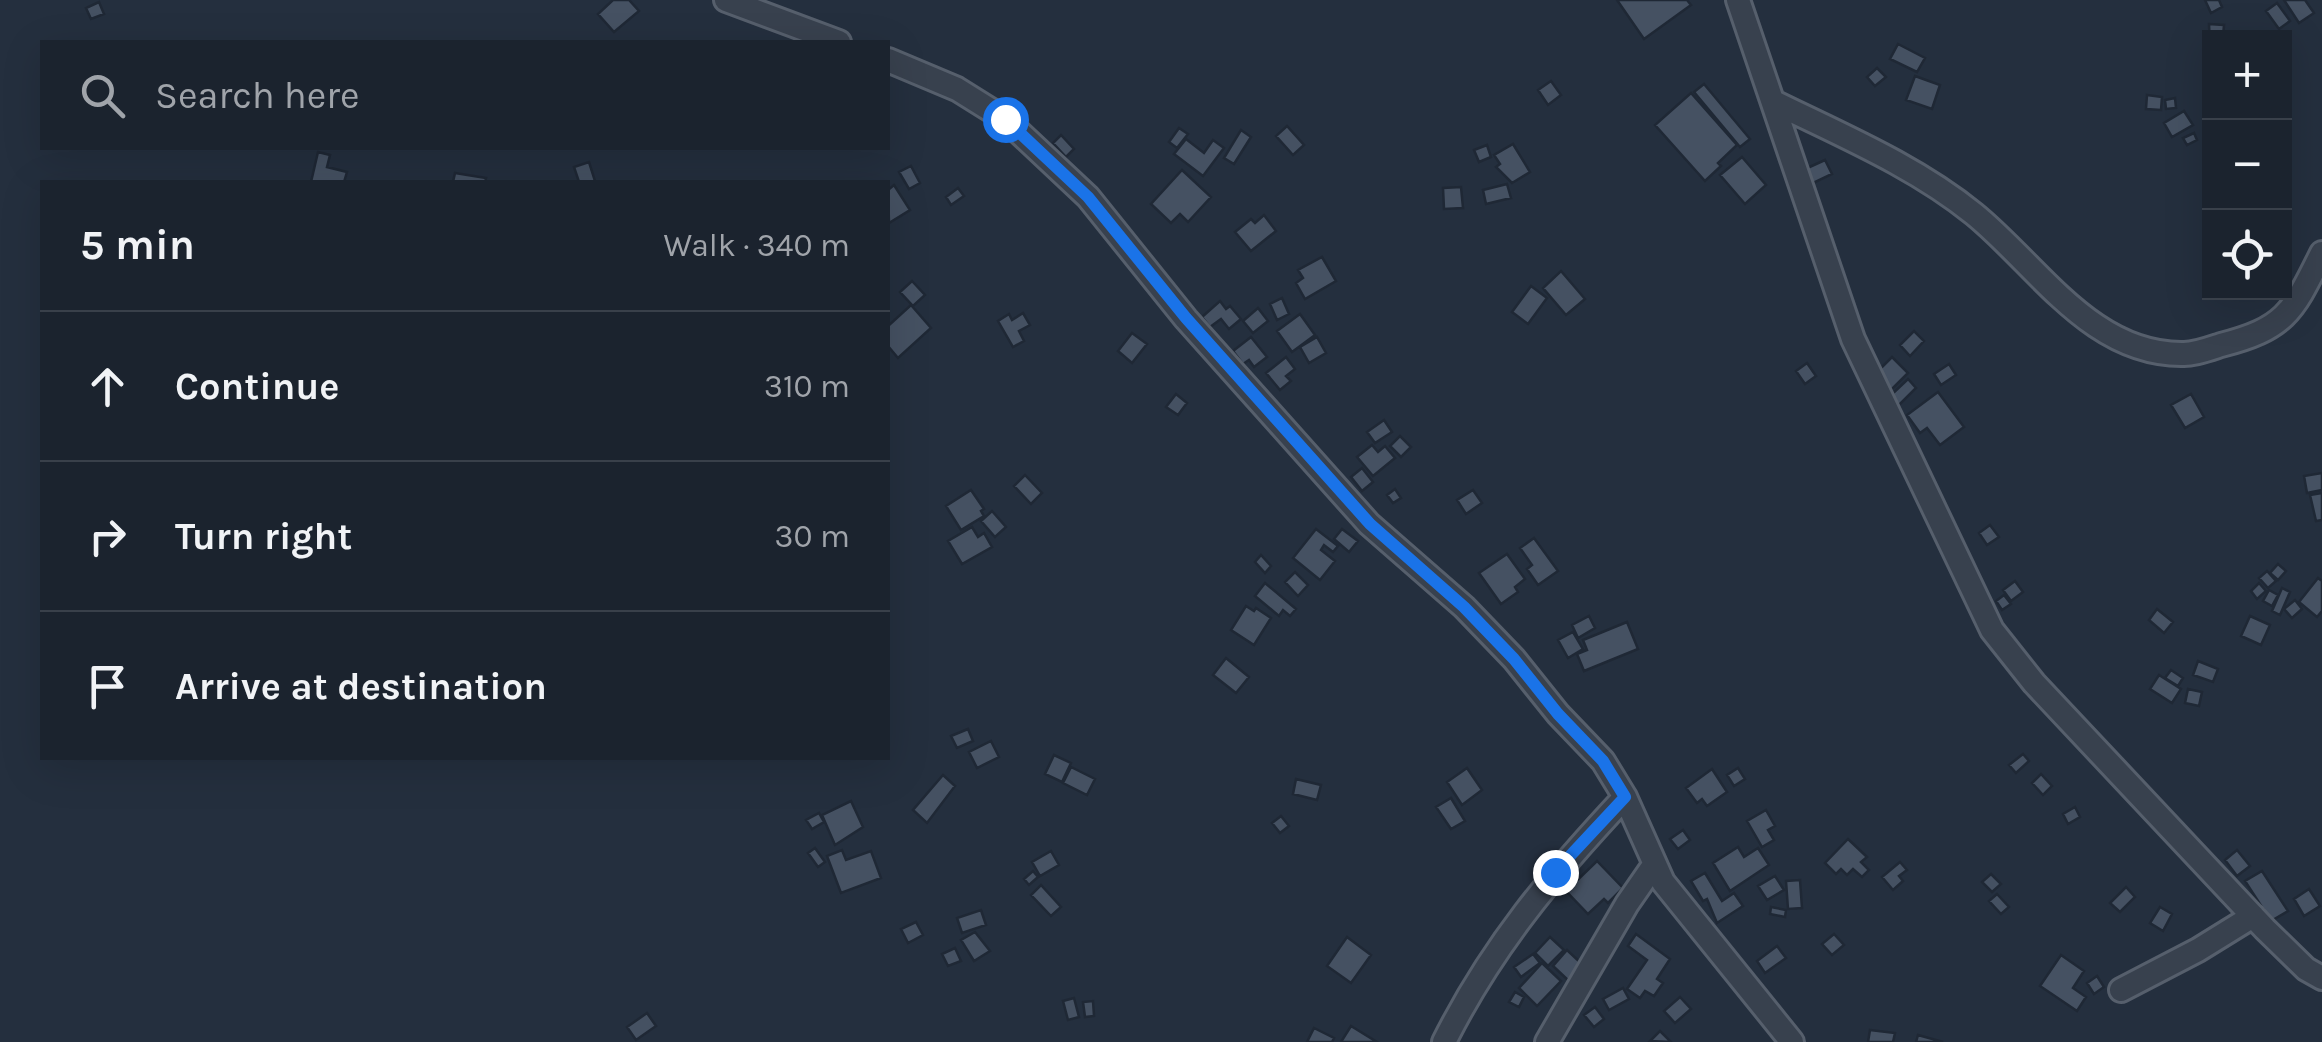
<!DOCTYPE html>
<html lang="en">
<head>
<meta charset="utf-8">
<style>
  body { margin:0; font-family:Karla,sans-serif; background:#242b36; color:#f1f3f6 }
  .controls { position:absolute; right:30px; top:30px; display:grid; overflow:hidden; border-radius:0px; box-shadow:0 10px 40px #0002 }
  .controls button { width:90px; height:90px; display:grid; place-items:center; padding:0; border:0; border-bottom:2px solid #39404a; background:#1b232e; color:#f1f3f6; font:50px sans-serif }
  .stop { position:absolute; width:30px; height:30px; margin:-22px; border:8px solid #1a73e8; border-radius:50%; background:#fff }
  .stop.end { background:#1a73e8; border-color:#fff; box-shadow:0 2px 10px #0008 }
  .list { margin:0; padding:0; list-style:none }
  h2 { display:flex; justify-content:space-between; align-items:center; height:130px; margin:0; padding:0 40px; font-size:42px }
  h2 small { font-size:32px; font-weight:400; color:#a0a4aa }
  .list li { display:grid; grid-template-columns:65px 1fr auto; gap:30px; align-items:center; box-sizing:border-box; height:150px; padding:0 40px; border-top:2px solid #39404a }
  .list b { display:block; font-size:38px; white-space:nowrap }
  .list em { font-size:32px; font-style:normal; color:#a0a4aa }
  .icon { flex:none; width:55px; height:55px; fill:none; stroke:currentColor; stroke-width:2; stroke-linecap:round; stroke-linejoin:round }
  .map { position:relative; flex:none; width:2322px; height:1042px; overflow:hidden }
  .search { position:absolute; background:#1b232e; box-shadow:0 10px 40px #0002; left:40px; top:40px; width:850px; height:110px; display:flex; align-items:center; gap:25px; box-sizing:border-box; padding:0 35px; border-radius:0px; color:#a0a4aa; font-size:38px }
  .panel { position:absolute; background:#1b232e; box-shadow:0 10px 40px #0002; left:40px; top:180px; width:850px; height:580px; border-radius:0px }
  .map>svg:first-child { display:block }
  .building { fill:#455162; stroke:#1f2835; stroke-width:2.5 }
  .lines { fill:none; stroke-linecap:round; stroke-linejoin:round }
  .minor-casing { stroke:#565f6c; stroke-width:28 }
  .minor { stroke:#38414e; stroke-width:22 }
  .route { stroke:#1a73e8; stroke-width:12 }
</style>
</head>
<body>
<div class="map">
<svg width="2322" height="1042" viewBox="0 0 2322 1042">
  <rect width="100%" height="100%" fill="#242f3e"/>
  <path class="building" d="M613,0H629L639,11L614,32L598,14Z
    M1617,0H1687L1691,5L1644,39Z
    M2205,0H2219L2222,7L2211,13Z
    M2284,0H2305L2314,13L2299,23Z
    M99,2L104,14L91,19L86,8Z
    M2277,3L2290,21L2279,29L2266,11Z
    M2209,24L2224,25L2223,36L2210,38V46Z
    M1898,44L1925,58L1917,72L1890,59Z
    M1877,68L1886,77L1875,86L1867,77Z
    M1915,76L1940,85L1932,109L1906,100Z
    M1551,81L1561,95L1548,105L1538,90Z
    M1704,84L1750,139L1740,147L1694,92Z
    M1691,93L1737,145L1718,163L1721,166L1705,181L1655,125Z
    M2147,95L2162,97L2161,110L2146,109Z
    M2175,98L2176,108L2166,109L2165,100Z
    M2184,111L2193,125L2172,137L2164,123Z
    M1287,126L1304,145L1293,155L1276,136Z
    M1179,128L1188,134L1177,148L1169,142Z
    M1241,130L1251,137L1234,164L1224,158Z
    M2194,133L2197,140L2187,145L2183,138Z
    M1061,135L1074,149L1066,157L1053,143Z
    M1186,139L1204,153L1213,140L1224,148L1203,176L1174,154Z
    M1513,144L1530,172L1512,183L1496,167L1500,164L1494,155Z
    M1487,145L1491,157L1479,162L1474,150Z
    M318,152L330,155L327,167L347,172L344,182H311Z
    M1742,157L1766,185L1745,204L1720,175Z
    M1825,160L1832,174L1809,185L1803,170Z
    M589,162L595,181L579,182L574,167Z
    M911,166L920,183L909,189L899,172Z
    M1182,170L1211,197L1188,222L1180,214L1171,223L1151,204Z
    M455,173L486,178L485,182H453Z
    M1507,184L1511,198L1486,204L1483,190Z
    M894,185L910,210L889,223L888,190Z
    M1461,187L1463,208L1444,209L1443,188Z
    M958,188L964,196L951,205L946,197Z
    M1264,215L1276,231L1251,251L1235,232L1251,219L1255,223Z
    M1322,257L1336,281L1305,299L1296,283L1303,278L1298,270Z
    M1561,271L1585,299L1566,315L1543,288Z
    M912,281L925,295L913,306L900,292Z
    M1531,286L1547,298L1528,324L1512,312Z
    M1282,298L1289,314L1277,320L1270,304Z
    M1220,301L1226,309L1230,306L1241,319L1229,329L1221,319L1210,327L1202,317Z
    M911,305L931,328L898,358L888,346V326Z
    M1258,308L1268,321L1253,333L1243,321Z
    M1023,313L1030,325L1019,331L1024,341L1013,347L998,321L1009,314L1012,320Z
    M1300,314L1315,335L1292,352L1277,331Z
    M1914,331L1924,341L1910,356L1900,345Z
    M1132,333L1147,344L1132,363L1118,351Z
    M1251,337L1267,357L1254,367L1249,360L1243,364L1233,351Z
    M1317,337L1326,353L1309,363L1300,347Z
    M1286,357L1295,369L1286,376L1291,381L1280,390L1266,373Z
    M1892,357L1908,373L1889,392L1873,376Z
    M1807,363L1816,376L1805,384L1796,371Z
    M1949,364L1956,375L1941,385L1934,374Z
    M1908,379L1916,388L1898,406L1889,397Z
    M1938,392L1964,427L1940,445L1927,428L1920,433L1907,415Z
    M1176,394L1187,403L1178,415L1166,407Z
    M2191,394L2204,417L2185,428L2171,405Z
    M1384,420L1392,432L1375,443L1367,432Z
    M1400,436L1411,447L1401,457L1390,446Z
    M1372,445L1378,452L1385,446L1395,458L1373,476L1357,457Z
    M1362,468L1373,482L1362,491L1351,477Z
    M2322,473V490L2307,493L2304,476Z
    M1025,475L1042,493L1031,504L1014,486Z
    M1395,489L1401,498L1393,503L1387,495Z
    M971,490L984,509L981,511L984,516L961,530L946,506Z
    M1473,490L1482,503L1466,514L1457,500Z
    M2322,493V520L2316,521L2310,495Z
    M992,511L1006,527L995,537L981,521Z
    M1990,525L1999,537L1987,545L1979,533Z
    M972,527L978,537L984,533L992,547L962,564L948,541Z
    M1316,529L1338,546L1333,552L1324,545L1321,550L1335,561L1320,580L1293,558Z
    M1342,529L1358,541L1349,552L1334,539Z
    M1534,538L1558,571L1538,585L1527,569L1532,565L1520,548Z
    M1507,554L1525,579L1515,587L1518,592L1501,604L1479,573Z
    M1261,555L1271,566L1265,573L1255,562Z
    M2278,564L2286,571L2278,580L2270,573Z
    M2267,571L2276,581L2268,588L2259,578Z
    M1295,572L1308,585L1298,596L1285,582Z
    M2318,578L2322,581V611L2317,617L2299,602Z
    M2015,581L2023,592L2011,601L2003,590Z
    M1265,583L1296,609L1290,616L1283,610L1279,616L1255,596Z
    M2259,583L2266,591L2257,599L2251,591Z
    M2282,588L2290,592L2280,615L2272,611Z
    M2269,590L2278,595L2272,606L2263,601Z
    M2004,595L2011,604L2002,610L1996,601Z
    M2295,600L2302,609L2292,618L2284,609Z
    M1246,606L1254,611L1256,608L1271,618L1254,645L1231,630Z
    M2157,609L2173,622L2164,633L2149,620Z
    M1589,616L1595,628L1578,638L1572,625Z
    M2250,616L2270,625L2261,645L2241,636Z
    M1627,622L1638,649L1584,671L1577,654L1587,650L1583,640Z
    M1573,632L1583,649L1568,658L1558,640Z
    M1226,658L1249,677L1236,693L1213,675Z
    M2198,661L2218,669L2213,682L2193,675Z
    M2171,670L2183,678L2178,686L2165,678Z
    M2159,675L2181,689L2172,703L2150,689Z
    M2188,689L2202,692L2199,706L2185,703Z
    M968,729L973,741L957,748L951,736Z
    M991,741L999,757L977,768L969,752Z
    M2023,754L2029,761L2016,773L2009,765Z
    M1054,755L1071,763L1062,782L1045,774Z
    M1071,767L1095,779L1087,795L1063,783Z
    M1467,768L1482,790L1462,805L1447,782Z
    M1738,768L1745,779L1734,786L1727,775Z
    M1712,769L1727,792L1707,806L1702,799L1697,803L1686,788Z
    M2041,774L2052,786L2043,795L2032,783Z
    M943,775L955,786L927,823L913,810Z
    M1296,779L1321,785L1317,800L1293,794Z
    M1451,798L1465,821L1451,829L1436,807Z
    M851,801L863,827L835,845L822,815Z
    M2075,807L2080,817L2068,824L2063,814Z
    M1766,810L1775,826L1768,830L1774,840L1762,847L1747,821Z
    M819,813L824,822L812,829L806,820Z
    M1281,816L1289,826L1280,833L1272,823Z
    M1683,830L1690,840L1678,849L1670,839Z
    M1848,839L1867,857L1861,862L1869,870L1862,877L1853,869L1847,875L1841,869L1836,874L1825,863Z
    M1738,847L1744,857L1758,848L1769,865L1730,891L1713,863Z
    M815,848L825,862L818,867L808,853Z
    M842,850L846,860L871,851L881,878L841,893L827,856Z
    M2237,850L2250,866L2237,876L2225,860Z
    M1051,851L1059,865L1040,876L1032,862Z
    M1597,861L1623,888L1608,903L1604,899L1588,914L1566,891Z
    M1900,862L1907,870L1899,876L1903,881L1893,890L1882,877Z
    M1033,871L1038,877L1029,885L1024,879Z
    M2262,871L2288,911L2271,921L2245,881Z
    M1705,873L1722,901L1734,893L1743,906L1717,923L1707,899L1703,901L1691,881Z
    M1991,874L2001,884L1992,892L1982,882Z
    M1775,876L1784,890L1767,900L1758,886Z
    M1800,880L1802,908L1788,909L1786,881Z
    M1041,885L1061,907L1051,916L1031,895Z
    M2126,887L2135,897L2120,912L2110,903Z
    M2309,889L2320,906L2304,916L2294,899Z
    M1997,894L2009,907L2001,914L1989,901Z
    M1771,907L1786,910L1785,917L1770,914Z
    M2160,907L2172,914L2163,931L2150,923Z
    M981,910L986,925L962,933L957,918Z
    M916,922L923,935L908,943L901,929Z
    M975,932L990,951L974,961L961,940Z
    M1636,934L1670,959L1657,979L1663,983L1654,996L1645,991L1640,998L1627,989L1647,960L1628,946Z
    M1834,934L1844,945L1832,955L1822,944Z
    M1347,937L1371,955L1351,983L1327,966Z
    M1550,937L1564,950L1548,966L1535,953Z
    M1777,946L1786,958L1765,973L1757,961Z
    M955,948L961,961L948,966L942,954Z
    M1567,950L1584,966L1570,982L1553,966Z
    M1533,954L1540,963L1521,977L1514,967Z
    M2061,955L2084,971L2073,988L2086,997L2077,1011L2040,986Z
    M1542,963L1561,981L1537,1006L1519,988Z
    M2097,976L2104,987L2094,994L2087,983Z
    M1623,988L1629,999L1609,1010L1603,999Z
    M1515,992L1524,997L1519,1007L1509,1002Z
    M1680,997L1691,1009L1675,1023L1664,1011Z
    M1074,998L1079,1017L1068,1020L1063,1001Z
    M1093,1001L1094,1016L1085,1017L1083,1002Z
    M1595,1007L1604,1019L1594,1027L1584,1015Z
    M647,1013L656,1026L636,1040L627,1027Z
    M1351,1026L1377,1042H1341Z
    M1314,1028L1334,1038L1332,1042H1307Z
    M1870,1030L1895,1033L1893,1042H1868Z
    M1660,1031L1671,1042L1650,1041Z
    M1918,1035L1943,1042H1916Z"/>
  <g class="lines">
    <defs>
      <path id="minor" d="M726,0L839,42
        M1738,0L1853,339L1992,630L2034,683L2265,929L2306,969L2322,978
        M888,60L957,89L1005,119L1088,197L1186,319L1369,524L1464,607L1514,659L1558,714L1603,761L1625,797L1663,882L1792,1042
        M1774,102C1841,135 1915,166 1974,214C2038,266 2092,356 2184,354C2196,354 2209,349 2221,345C2287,328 2293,311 2322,253
        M2121,990L2198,950L2253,916
        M1444,1042C1492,946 1552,875 1625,797
        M1547,1042L1627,904L1654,865"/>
    </defs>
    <use href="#minor" class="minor-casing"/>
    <use href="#minor" class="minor"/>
  </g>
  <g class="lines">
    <path class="route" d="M1005,119L1088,197L1186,318L1370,524L1464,607L1514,659L1558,714L1603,761L1625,797L1555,872"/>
  </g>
</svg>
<div class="controls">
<button>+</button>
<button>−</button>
<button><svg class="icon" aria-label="locate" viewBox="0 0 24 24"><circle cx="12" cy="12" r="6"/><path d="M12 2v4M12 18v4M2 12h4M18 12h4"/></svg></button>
</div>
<div class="stop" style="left:1005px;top:119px"></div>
<div class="stop end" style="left:1555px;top:872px"></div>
<div class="search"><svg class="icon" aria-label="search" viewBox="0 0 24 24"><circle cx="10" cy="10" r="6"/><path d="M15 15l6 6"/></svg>Search here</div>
<section class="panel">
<h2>5 min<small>Walk · 340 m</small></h2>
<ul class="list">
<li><svg class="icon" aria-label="ahead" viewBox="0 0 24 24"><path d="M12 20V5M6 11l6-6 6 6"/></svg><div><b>Continue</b></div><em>310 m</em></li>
<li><svg class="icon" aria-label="right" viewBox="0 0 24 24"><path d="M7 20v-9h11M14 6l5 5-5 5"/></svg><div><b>Turn right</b></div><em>30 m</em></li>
<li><svg class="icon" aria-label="arrive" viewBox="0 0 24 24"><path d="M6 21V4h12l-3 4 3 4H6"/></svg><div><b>Arrive at destination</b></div></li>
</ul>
</section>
</div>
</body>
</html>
